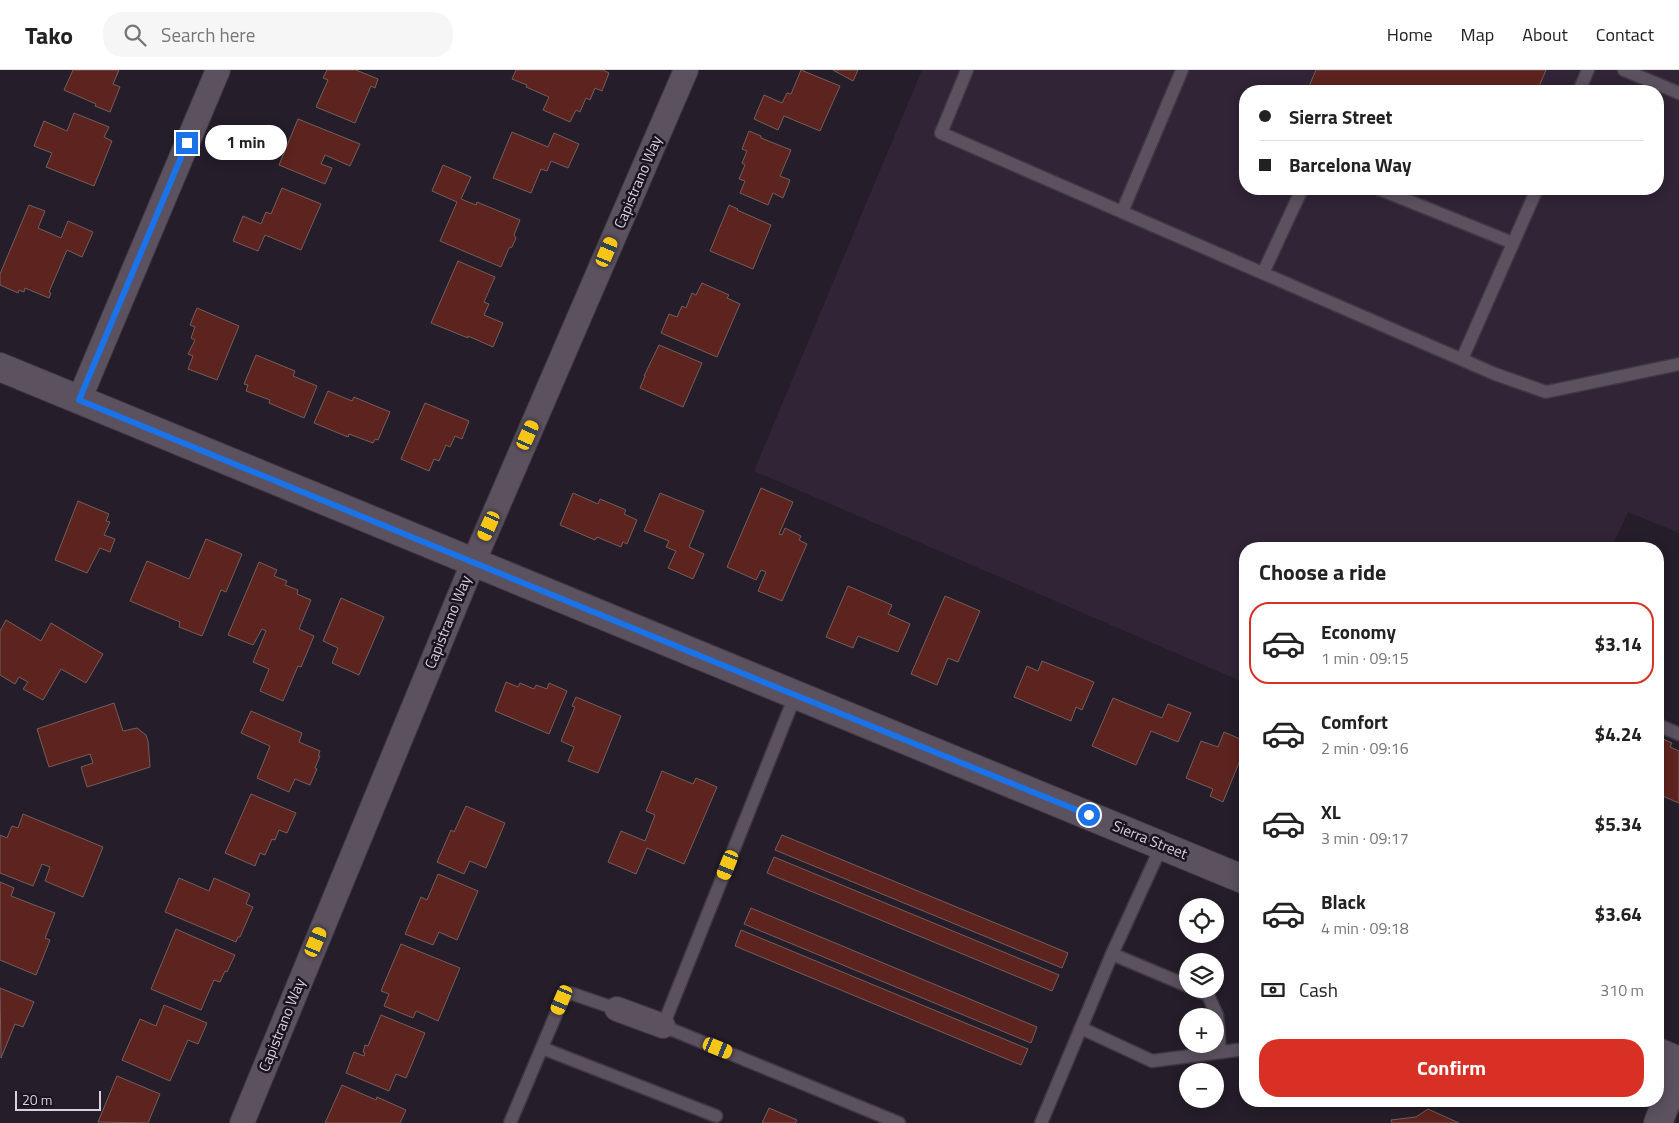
<!DOCTYPE html>
<html lang="en">
<head>
<meta charset="utf-8">
<style>
  body { margin:0; font-family:"Titillium Web",sans-serif; background:#f6f6f6; color:#222; height:100vh; display:flex; flex-direction:column; font-size:19px; white-space:nowrap }
  * { box-sizing:border-box; margin:0 }
  p { font-size:16px; color:#767676 }
  .icon { flex:none; width:28px; height:28px; fill:none; stroke:currentColor; stroke-width:2; stroke-linecap:round; stroke-linejoin:round }
  .map { position:relative; flex:1; overflow:hidden }
  .panel { position:absolute; left:1239px; top:472px; width:425px; height:565px; display:flex; flex-direction:column; background:#fff; border-radius:20px; box-shadow:0 2px 12px #0003 }
  .panel>* { flex:none }
  .banner { position:absolute; left:1239px; top:15px; width:425px; height:110px; border-radius:20px; box-shadow:0 2px 12px #0003; display:grid; align-content:center; height:110px; padding:0 20px; background:#fff }
  .tools { position:absolute; left:1179px; top:828px; display:grid; gap:10px }
  .tools a { display:grid; place-items:center; width:45px; height:45px; border-radius:50%; background:#fff; box-shadow:0 2px 12px #0003; font-size:25px }
  .scale { position:absolute; left:15px; bottom:12px; width:86px; box-sizing:border-box; padding-left:5px; border:2px solid #d8d2db; border-top:0; font-size:14px; line-height:18px; white-space:nowrap; color:#d8d2db; -webkit-text-stroke:4px #1b131f; paint-order:stroke }
  .end { position:absolute; width:22px; height:22px; margin:-11px; border:6px solid #1a73e8; background:#fff; box-shadow:0 0 0 2px #fff }
  .from { border-radius:50% }
  .bubble { position:absolute; height:35px; border-radius:18px; background:#fff; box-shadow:0 2px 12px #0003; font-size:16px; font-weight:700; line-height:35px; text-align:center }
  .car { position:absolute; width:15px; height:30px; margin:-15px -8px; border-radius:6px; box-shadow:0 0 4px 1px #0007; background:linear-gradient(#f5c518 24%,#345 0 40%,#f5c518 0 76%,#345 0 86%,#f5c518 0) }
  .banner b { display:flex; align-items:center; gap:18px; height:48px; font-size:19px }
  .banner b+b { border-top:1px solid #e0e0e0 }
  .banner i { width:12px; height:12px; background:#222 }
  ul { padding:0; list-style:none }
  li { display:flex; align-items:center; gap:15px; height:82px; margin:0 10px 8px; padding:0 10px; border:2px solid transparent; border-radius:20px }
  li div { flex:1 }
  li b { display:block; font-size:19px }
  li em { font-style:normal; font-weight:700 }
  li.on { border-color:#d93025 }
  li>.icon { width:45px; height:45px; stroke-width:1.5 }
  h2 { padding:0 20px; font-size:22px; line-height:60px }
  .pay { display:flex; align-items:center; gap:12px; height:55px; padding:0 20px; font-size:19px }
  .pay p { margin-inline-start:auto }
  .button { display:flex; gap:10px; margin-top:auto; padding:10px 20px }
  .button a { flex:1; height:58px; border-radius:20px; background:#d93025; color:#fff; font-size:20px; font-weight:700; line-height:58px; text-align:center }
  header { display:flex; align-items:center; gap:30px; box-sizing:border-box; height:70px; padding:0 25px; background:#fff; border-bottom:1px solid #e0e0e0 }
  header strong { font-size:24px }
  nav { display:flex; gap:28px; margin-inline-start:auto; font-size:18px }
  .search { width:350px; height:45px; background:#f6f6f6; display:flex; align-items:center; gap:12px; box-sizing:border-box; padding:0 18px; border-radius:20px; color:#767676; font-size:19px }
  .map>svg:first-child { display:block }
  .built { fill:#302436; fill-rule:evenodd }
  .building { fill:#5d231e; stroke:#735f5d }
  .lines { fill:none; stroke-linecap:round; stroke-linejoin:round }
  .service-casing { stroke:#3e3842; stroke-width:15 }
  .minor-casing { stroke:#3e3842; stroke-width:26 }
  .tertiary-casing { stroke:#3e3842; stroke-width:30 }
  .secondary-casing { stroke:#3e3842; stroke-width:30 }
  .service { stroke:#5b515f; stroke-width:12 }
  .minor { stroke:#5b515f; stroke-width:24 }
  .tertiary { stroke:#5b515f; stroke-width:28 }
  .secondary { stroke:#5b515f; stroke-width:28 }
  .route { stroke:#1a73e8; stroke-width:6 }
  .labels { text-anchor:middle; stroke-width:5; stroke-linejoin:round; paint-order:stroke }
  .street-label { font-size:15px; fill:#d8d2db; stroke:#1b131f }
</style>
</head>
<body>
<header>
<strong>Tako</strong>
<div class="search"><svg class="icon" aria-label="search" viewBox="0 0 24 24"><circle cx="10" cy="10" r="6"/><path d="M15 15l6 6"/></svg>Search here</div>
<nav><a>Home</a><a>Map</a><a>About</a><a>Contact</a></nav>
</header>
<div class="map">
<svg width="1679" height="1053" viewBox="0 0 1679 1053">
  <rect width="100%" height="100%" fill="#251d29"/>
  <path class="built" d="M922,0H1679V463L1628,442L1611,479H1245V613L754,401ZM1245,21H1658V119H1245Z"/>
  <g class="building">
    <polygon points="73,0 119,0 113,14 120,17 110,42 95,36 96,34 64,20"/>
    <polygon points="327,0 356,0 378,9 375,18 371,16 355,53 316,37 328,10 323,8"/>
    <polygon points="516,0 603,0 609,3 602,21 595,18 590,30 586,28 580,42 576,40 570,52 543,40 549,27 526,17 527,15 512,9"/>
    <polygon points="801,0 840,16 820,61 784,46 778,60 754,49 764,25 782,33 787,23 791,24"/>
    <polygon points="833,0 858,0 853,11"/>
    <polygon points="1316,0 1546,0 1537,21 1307,21"/>
    <polygon points="74,43 109,57 104,67 112,71 94,116 46,97 52,83 34,76 44,51 67,61"/>
    <polygon points="298,49 360,74 350,96 325,85 321,94 332,98 325,114 279,95"/>
    <polygon points="749,61 761,66 761,68 791,80 780,106 790,110 783,128 773,123 768,135 740,123 745,111 739,109 745,95 742,93 747,81 742,79"/>
    <polygon points="512,62 548,77 554,63 579,74 568,98 551,91 547,101 541,99 531,123 493,108"/>
    <polygon points="443,95 471,107 461,129 476,135 477,132 520,150 514,165 516,168 512,177 509,178 501,197 440,171 457,132 432,121"/>
    <polygon points="282,118 321,134 301,180 265,165 258,181 233,171 243,146 261,154 266,142 271,144"/>
    <polygon points="29,135 45,141 38,158 61,168 68,151 93,162 82,187 67,180 49,222 51,223 49,228 25,218 24,222 19,220 18,223 0,215 0,204"/>
    <polygon points="729,135 738,139 737,140 771,155 753,199 710,181"/>
    <polygon points="458,191 495,207 484,232 489,234 484,245 503,253 493,277 468,266 468,268 431,253"/>
    <polygon points="702,213 729,225 727,228 740,234 717,287 661,263 669,244 677,247 682,236 686,238 692,223 696,225"/>
    <polygon points="197,238 239,256 217,310 188,299 193,286 188,284 195,270 191,268 195,257 190,255"/>
    <polygon points="659,275 702,293 683,337 640,318 645,306 644,306"/>
    <polygon points="256,285 295,301 293,306 317,316 304,348 269,333 270,330 246,321 248,315 244,314"/>
    <polygon points="328,321 352,331 354,327 390,342 378,370 375,369 373,373 349,364 348,367 314,353"/>
    <polygon points="425,333 469,351 462,369 455,366 450,377 446,375 439,391 434,389 429,401 401,389"/>
    <polygon points="761,418 793,432 779,464 782,465 785,458 801,466 799,470 807,474 782,531 758,521 766,502 761,500 756,510 727,497"/>
    <polygon points="573,423 598,434 600,429 626,440 624,444 637,450 627,474 623,472 621,477 597,467 595,470 560,455"/>
    <polygon points="660,423 704,441 689,477 704,484 693,509 668,498 676,481 666,477 669,471 644,461"/>
    <polygon points="78,431 109,444 106,451 110,452 104,465 115,469 110,482 100,478 87,503 55,490"/>
    <polygon points="206,469 242,484 226,522 221,520 202,566 179,557 180,552 130,531 147,491 189,509"/>
    <polygon points="259,492 277,500 274,506 287,511 285,515 298,520 297,524 311,530 299,559 314,566 301,597 298,596 283,631 260,621 269,599 253,592 266,561 262,559 253,575 228,565"/>
    <polygon points="848,516 892,535 888,544 910,554 898,582 858,566 853,578 826,567"/>
    <polygon points="945,526 980,541 958,592 948,588 937,615 911,604"/>
    <polygon points="341,528 384,547 359,605 332,593 338,578 323,571"/>
    <polygon points="6,550 41,571 51,553 103,584 86,613 61,599 43,630 23,619 28,612 19,607 15,614 0,605 0,561"/>
    <polygon points="1042,591 1094,612 1082,640 1076,637 1071,651 1014,627 1027,596 1038,601"/>
    <polygon points="506,612 518,617 520,613 534,619 536,615 547,619 549,613 567,621 549,664 495,641"/>
    <polygon points="576,627 621,646 598,703 568,691 574,677 561,671 575,637 572,636"/>
    <polygon points="1113,628 1162,648 1168,634 1191,643 1178,672 1151,661 1136,695 1092,676"/>
    <polygon points="114,633 123,661 137,658 146,665 148,671 150,697 87,717 81,697 93,693 90,684 49,697 37,659"/>
    <polygon points="251,641 302,663 299,672 320,681 318,686 320,686 315,698 317,699 310,715 295,709 289,722 257,708 270,676 241,663"/>
    <polygon points="1224,662 1245,671 1245,678 1223,732 1210,726 1213,719 1186,708 1201,671 1218,677"/>
    <polygon points="1658,667 1672,673 1670,677 1679,681 1679,733 1658,724"/>
    <polygon points="662,701 693,714 696,708 717,717 684,794 647,778 636,804 608,792 621,761 645,771 655,745 646,741"/>
    <polygon points="251,724 296,743 287,763 279,760 275,770 272,769 265,785 260,783 255,796 225,783"/>
    <polygon points="466,736 505,753 486,798 470,791 464,804 437,792 451,760 454,762"/>
    <polygon points="23,744 103,777 83,827 45,811 50,797 42,794 33,816 0,803 0,765 7,768 12,756 18,758"/>
    <polygon points="782,765 1068,883 1062,898 775,780"/>
    <polygon points="774,787 1059,905 1052,921 767,803"/>
    <polygon points="438,804 478,821 457,870 439,862 433,875 405,864 421,827 427,830"/>
    <polygon points="179,808 209,821 214,808 250,824 246,834 253,837 240,867 238,867 236,872 165,842"/>
    <polygon points="0,812 14,818 11,826 55,843 45,868 50,870 36,905 0,890"/>
    <polygon points="751,838 1037,957 1031,973 744,854"/>
    <polygon points="176,859 235,885 227,902 225,901 220,912 214,910 201,940 151,919"/>
    <polygon points="741,860 1028,979 1021,995 735,876"/>
    <polygon points="401,874 460,898 438,951 416,941 413,948 384,936 389,924 381,921"/>
    <polygon points="0,918 34,932 23,957 15,954 1,988"/>
    <polygon points="164,935 207,953 198,974 188,970 170,1011 122,990 140,949 156,956"/>
    <polygon points="381,945 425,963 406,1008 396,1004 389,1021 346,1003 354,982 364,986 365,983 363,982 365,975 368,976"/>
    <polygon points="117,1006 160,1024 148,1053 98,1052"/>
    <polygon points="342,1015 376,1030 377,1027 406,1040 400,1053 325,1053"/>
    <polygon points="769,1038 797,1050 795,1053 762,1053"/>
    <polygon points="1428,1039 1459,1053 1392,1053 1391,1050 1416,1047"/>
  </g>
  <g class="lines">
    <defs>
      <g id="service">
        <polyline points="967,0 941,63 1122,142"/>
        <polyline points="1182,0 1122,142 1495,304 1546,322 1679,294"/>
        <polyline points="1624,0 1679,23"/>
        <polyline points="1579,21 1588,0"/>
        <polyline points="1379,119 1513,173"/>
        <polyline points="1263,203 1302,119"/>
        <polyline points="1462,289 1537,119"/>
        <polyline points="795,626 663,956 899,1053"/>
        <polyline points="1658,655 1679,664"/>
        <polyline points="1112,884 1188,916"/>
        <polyline points="1194,919 1208,925 1217,945 1220,982"/>
        <polyline points="1081,958 1152,991 1245,979"/>
        <polyline points="542,978 716,1046"/>
        <polyline points="510,1053 562,930 570,923 617,939"/>
        <polyline points="1041,1053 1112,884 1162,775"/>
      </g>
      <g id="minor">
        <polyline points="79,330 218,0"/>
        <polyline points="617,939 663,956"/>
        <polyline points="242,1053 473,493 686,0"/>
      </g>
      <g id="tertiary">
        <polyline points="0,297 1245,810"/>
        <polyline points="1658,982 1679,991"/>
      </g>
      <polyline id="secondary" points="1658,1053 1679,1000"/>
    </defs>
    <use href="#service" class="service-casing"/>
    <use href="#minor" class="minor-casing"/>
    <use href="#tertiary" class="tertiary-casing"/>
    <use href="#secondary" class="secondary-casing"/>
    <use href="#service" class="service"/>
    <use href="#minor" class="minor"/>
    <use href="#tertiary" class="tertiary"/>
    <use href="#secondary" class="secondary"/>
  </g>
  <g class="lines">
    <polyline class="route" points="187,73 79,330 778,618 1089,745"/>
  </g>
  <g class="labels">
    <g class="street-label">
      <text transform="translate(638 112) rotate(-67)" y="5">Capistrano Way</text>
      <text transform="translate(448 552) rotate(-68)" y="5">Capistrano Way</text>
      <text transform="translate(1150 770) rotate(22)" y="5">Sierra Street</text>
      <text transform="translate(282 955) rotate(-68)" y="5">Capistrano Way</text>
    </g>
  </g>
</svg>
<div class="tools">
<a><svg class="icon" aria-label="locate" viewBox="0 0 24 24"><circle cx="12" cy="12" r="6"/><path d="M12 2v4M12 18v4M2 12h4M18 12h4"/></svg></a>
<a><svg class="icon" aria-label="layers" viewBox="0 0 24 24"><path d="M12 4l9 5-9 5-9-5zM3 14l9 5 9-5"/></svg></a>
<a>+</a>
<a>−</a>
</div>
<div class="scale">20 m</div>
<i class="end from" style="left:1089px;top:745px"></i>
<i class="end" style="left:187px;top:73px"></i>
<div class="bubble" style="left:205px;top:55px;width:82px">1 min</div>
<i class="car" style="left:607px;top:182px;rotate:23deg"></i>
<i class="car" style="left:528px;top:365px;rotate:24deg"></i>
<i class="car" style="left:489px;top:456px;rotate:204deg"></i>
<i class="car" style="left:728px;top:795px;rotate:202deg"></i>
<i class="car" style="left:316px;top:872px;rotate:23deg"></i>
<i class="car" style="left:562px;top:930px;rotate:203deg"></i>
<i class="car" style="left:718px;top:978px;rotate:112deg"></i>
<div class="banner">
<b><i class="from"></i>Sierra Street</b>
<b><i></i>Barcelona Way</b>
</div>
<section class="panel">
<h2>Choose a ride</h2>
<ul>
<li class="on"><svg class="icon" aria-label="car" viewBox="0 0 24 24"><path d="M5 17H2v-5l4-1 3-4h7l3 4 3 1v5h-3M9 17h6M6 11h13"/><circle cx="7" cy="17" r="2"/><circle cx="17" cy="17" r="2"/></svg><div><b>Economy</b><p>1 min · 09:15</p></div><em>$3.14</em></li>
<li><svg class="icon" aria-label="car" viewBox="0 0 24 24"><path d="M5 17H2v-5l4-1 3-4h7l3 4 3 1v5h-3M9 17h6M6 11h13"/><circle cx="7" cy="17" r="2"/><circle cx="17" cy="17" r="2"/></svg><div><b>Comfort</b><p>2 min · 09:16</p></div><em>$4.24</em></li>
<li><svg class="icon" aria-label="car" viewBox="0 0 24 24"><path d="M5 17H2v-5l4-1 3-4h7l3 4 3 1v5h-3M9 17h6M6 11h13"/><circle cx="7" cy="17" r="2"/><circle cx="17" cy="17" r="2"/></svg><div><b>XL</b><p>3 min · 09:17</p></div><em>$5.34</em></li>
<li><svg class="icon" aria-label="car" viewBox="0 0 24 24"><path d="M5 17H2v-5l4-1 3-4h7l3 4 3 1v5h-3M9 17h6M6 11h13"/><circle cx="7" cy="17" r="2"/><circle cx="17" cy="17" r="2"/></svg><div><b>Black</b><p>4 min · 09:18</p></div><em>$3.64</em></li>
</ul>
<div class="pay"><svg class="icon" aria-label="cash" viewBox="0 0 24 24"><path d="M3 7h18v10H3z"/><circle cx="12" cy="12" r="2"/></svg>Cash<p>310 m</p></div>
<div class="button"><a>Confirm</a></div>
</section>
</div>
</body>
</html>
